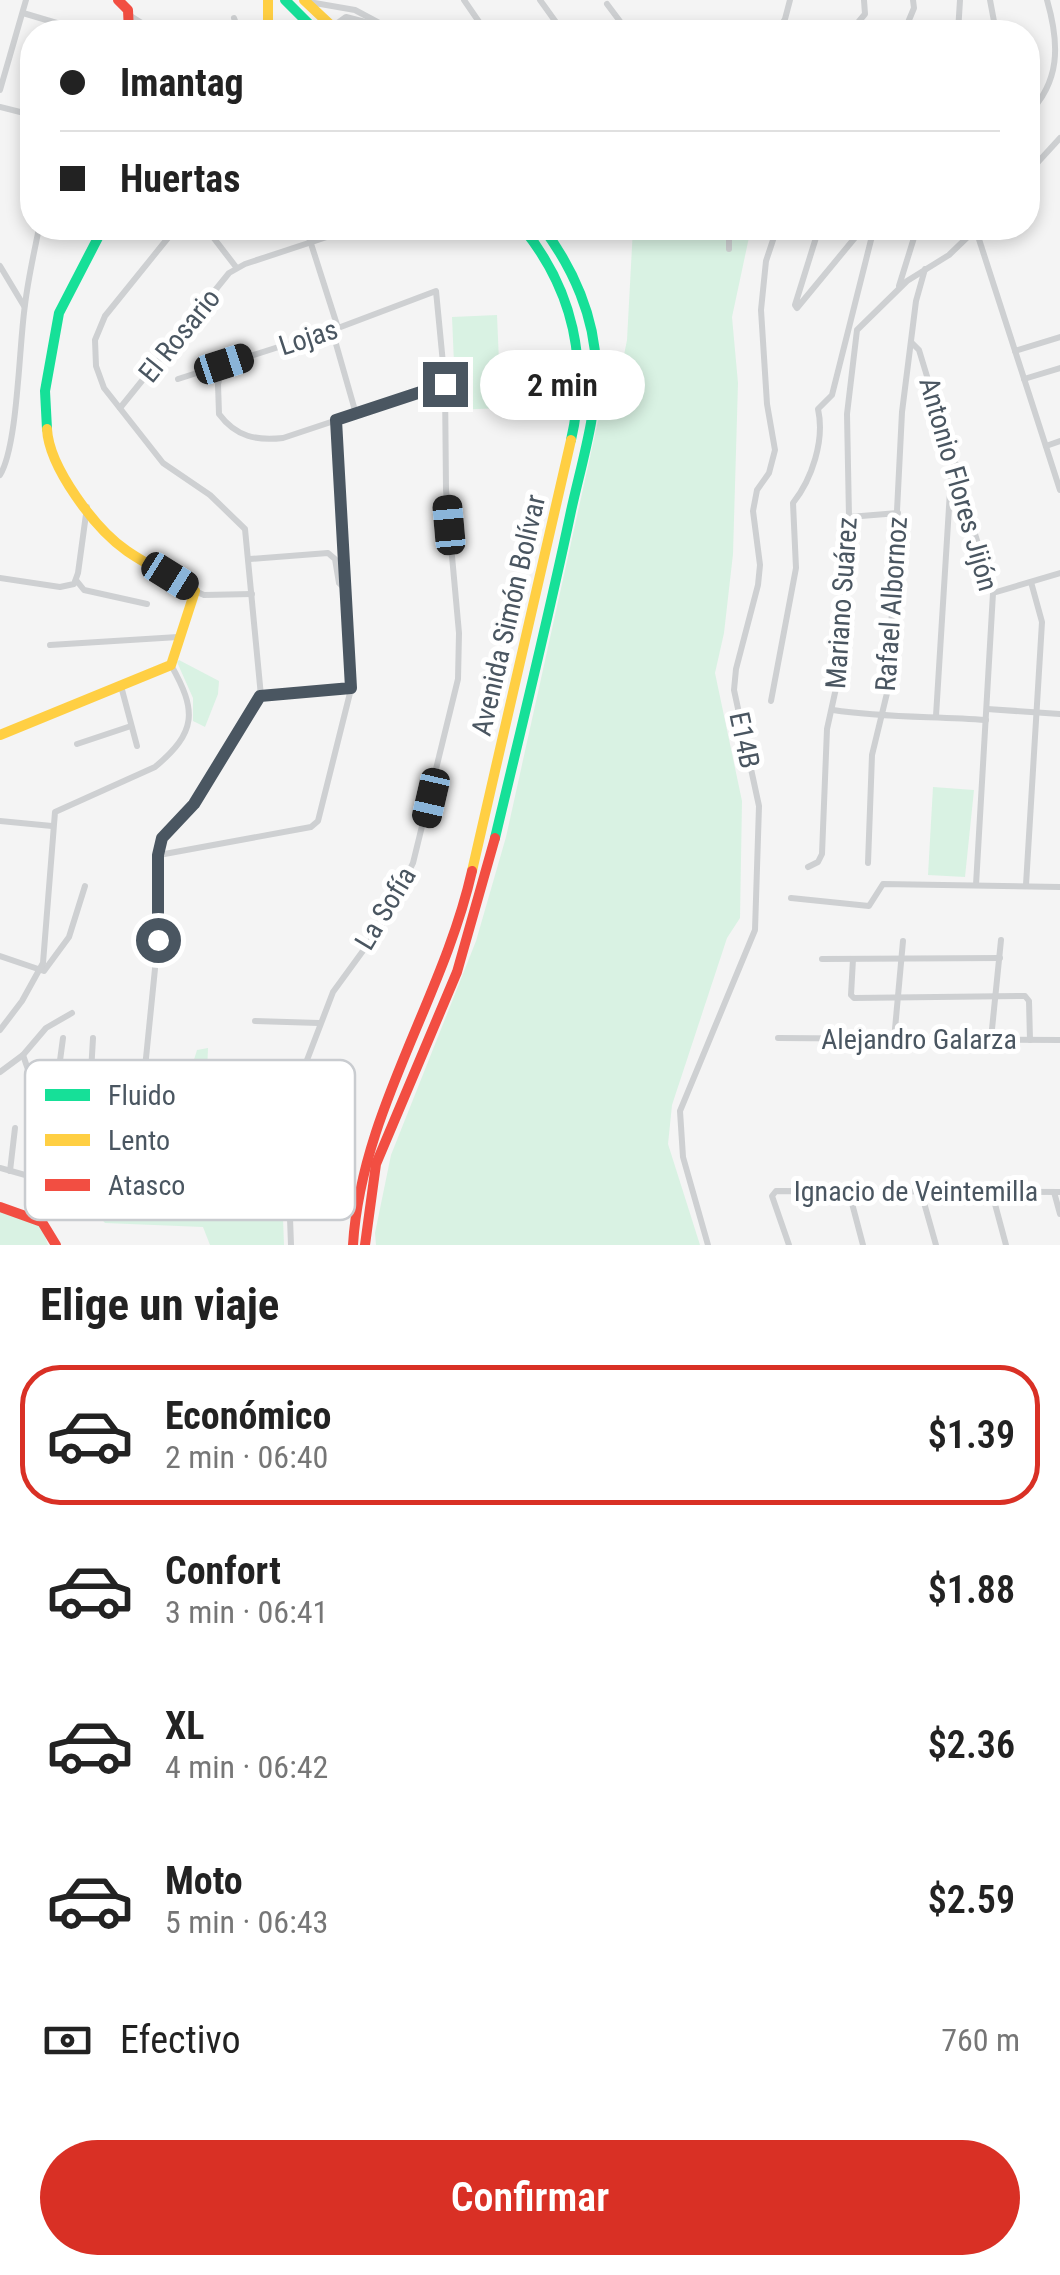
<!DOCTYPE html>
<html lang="es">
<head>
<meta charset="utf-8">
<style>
  body { margin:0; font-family:"Roboto Condensed",sans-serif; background:#f2f2f2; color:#222; height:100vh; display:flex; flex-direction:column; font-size:38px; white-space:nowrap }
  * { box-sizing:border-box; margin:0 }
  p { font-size:32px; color:#767676 }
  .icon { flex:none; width:55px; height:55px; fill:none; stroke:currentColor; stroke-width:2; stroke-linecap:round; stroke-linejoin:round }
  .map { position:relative; height:1245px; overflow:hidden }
  .details { display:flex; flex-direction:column; background:#fff; flex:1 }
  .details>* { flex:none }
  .guide { position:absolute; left:20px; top:20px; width:1020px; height:220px; border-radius:40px; box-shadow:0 5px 15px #0003; display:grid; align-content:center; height:220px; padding:0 40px; background:#fff }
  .end { position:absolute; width:45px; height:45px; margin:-22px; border:12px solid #4a5661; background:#fff; box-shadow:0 0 0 5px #fff }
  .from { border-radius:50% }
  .bubble { position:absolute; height:70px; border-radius:35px; background:#fff; box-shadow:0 5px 15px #0003; font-size:32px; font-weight:600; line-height:70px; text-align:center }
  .car { position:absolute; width:30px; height:60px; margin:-30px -15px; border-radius:12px; box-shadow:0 0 8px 2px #0007; background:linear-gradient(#222 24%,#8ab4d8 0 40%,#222 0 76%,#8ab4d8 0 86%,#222 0) }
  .guide b { display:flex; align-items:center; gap:35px; height:95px; font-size:38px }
  .guide b+b { border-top:2px solid #e0e0e0 }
  .guide i { width:25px; height:25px; background:#222 }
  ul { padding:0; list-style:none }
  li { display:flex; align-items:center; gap:30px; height:140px; margin:0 20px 15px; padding:0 20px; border:5px solid transparent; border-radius:40px }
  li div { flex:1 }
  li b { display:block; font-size:38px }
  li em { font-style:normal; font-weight:600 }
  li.selected { border-color:#d93025 }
  li>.icon { width:90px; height:90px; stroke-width:1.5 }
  h2 { padding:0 40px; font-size:45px; line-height:120px }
  .pay { display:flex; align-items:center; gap:25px; height:110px; padding:0 40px; font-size:38px }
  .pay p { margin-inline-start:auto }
  .cta { display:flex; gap:20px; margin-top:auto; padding:20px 40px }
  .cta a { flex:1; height:115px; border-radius:60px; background:#d93025; color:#fff; font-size:40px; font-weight:600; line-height:115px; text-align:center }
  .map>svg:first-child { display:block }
  .green { fill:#d9f2e3 }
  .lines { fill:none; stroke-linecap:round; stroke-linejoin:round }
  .street { stroke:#ced0d2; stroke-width:6 }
  .fast { stroke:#16e098; stroke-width:10 }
  .slow { stroke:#ffcf43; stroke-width:10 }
  .jam { stroke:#f24e42; stroke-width:10 }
  .route { stroke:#4a5661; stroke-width:12 }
  .labels { text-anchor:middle; stroke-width:10; stroke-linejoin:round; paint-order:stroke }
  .street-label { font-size:28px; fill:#4a5661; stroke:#fff }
  .key { fill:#fff; stroke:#c9ccd0; stroke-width:2.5 }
  .key-label { font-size:28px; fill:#4a5661 }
</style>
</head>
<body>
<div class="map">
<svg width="1060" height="1245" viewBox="0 0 1060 1245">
  <rect width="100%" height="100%" fill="#f4f4f4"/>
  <g class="green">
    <polygon points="633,228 751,228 732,317 738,383 733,554 724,633 715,673 742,801 740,918 727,938 672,1105 668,1144 700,1245 376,1245 375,1233 391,1155 476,941 506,837 598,421 618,385 627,340"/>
    <polygon points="497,315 501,408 456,410 452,317"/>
    <polygon points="179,660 219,681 218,694 205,727 193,721 193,698 177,662"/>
    <polygon points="933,787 974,790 965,877 928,875"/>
    <polygon points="208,1048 207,1074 213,1078 278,1084 284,1245 210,1245 203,1227 105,1223 90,1206 88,1167 101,1096 142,1095 164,1115 178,1110 177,1079 181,1070 192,1066 197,1050"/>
    <path d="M0,1210C26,1218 40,1217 48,1245H0Z"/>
  </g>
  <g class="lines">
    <g class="street">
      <polyline points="464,0 486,32"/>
      <polyline points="540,0 563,32"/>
      <polyline points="990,0 996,32"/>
      <polyline points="309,2 355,10 396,32"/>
      <polyline points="607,4 628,32"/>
      <polyline points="23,13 87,32"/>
      <polyline points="129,15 156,32"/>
      <polyline points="234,18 239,32"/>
      <polyline points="332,27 346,17 373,24"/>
      <polyline points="844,30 855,26 865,14 864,0"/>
      <polyline points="777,32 785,19 790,0"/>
      <polyline points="904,32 914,8 913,0"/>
      <polyline points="958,32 960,0"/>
      <polyline points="0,90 26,0"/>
      <polyline points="0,107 32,115"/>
      <path d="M1028,114C1060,82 1060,45 1047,0"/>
      <polyline points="1028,173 1060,138"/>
      <polyline points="206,228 236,267"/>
      <polyline points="306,228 338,328"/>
      <polyline points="729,228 729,249"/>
      <polyline points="819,228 795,305 797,308 863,228"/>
      <polyline points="976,230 1060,490"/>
      <polyline points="0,266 24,306"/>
      <polyline points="899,286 917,228"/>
      <polyline points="332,330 356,414"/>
      <polyline points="912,343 919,350 993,593 976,885"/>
      <polyline points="1015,351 1060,337"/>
      <path d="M223,365L218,384L219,414C236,437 257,441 283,438L445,384"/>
      <polyline points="178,379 338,328 436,291 445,384 446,490 459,633 458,679 413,863 384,922 333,992 299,1081 287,1135 291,1245"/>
      <polyline points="1024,379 1060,368"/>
      <polyline points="120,408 229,273 245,264 354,228"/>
      <polyline points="1046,446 1060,441"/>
      <path d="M0,475C18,446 19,344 25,305C28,279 34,253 39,228"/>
      <polyline points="849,517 898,513"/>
      <polyline points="250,559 328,553 335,559 339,583 344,588"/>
      <polyline points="0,578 60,587 74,584 78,573 87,507"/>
      <polyline points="76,580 84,590 147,604"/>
      <polyline points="195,591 204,595 252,594"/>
      <polyline points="993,593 1060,573"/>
      <polyline points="50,645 178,637"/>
      <polyline points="121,686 137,746"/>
      <polyline points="261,696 351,689"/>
      <path d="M771,701L796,568L793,503C812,479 825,440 818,409L832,395L874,228"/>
      <polyline points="987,709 1060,714"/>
      <path d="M833,710C883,718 935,716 986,720"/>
      <polyline points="936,716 951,475 956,464"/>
      <polyline points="77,744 131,726"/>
      <polyline points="0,821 52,826"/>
      <polyline points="159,855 311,827 318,821 351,689 336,421"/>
      <polyline points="868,863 872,755 888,689 902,412 916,301 925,269"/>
      <polyline points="808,867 818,862 822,854 827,729 840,670 845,599 849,517 847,414 857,330 907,281 949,255 977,228"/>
      <polyline points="1026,885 1042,622 1031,582"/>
      <polyline points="791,898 869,906 883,884 1060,887"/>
      <polyline points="0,956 44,971 69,937 85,886"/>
      <polyline points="822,959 1000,958"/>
      <polyline points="853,959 851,995 854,998 1025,996 1029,1001 1030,1040"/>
      <polyline points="255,1021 319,1023"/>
      <path d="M0,1030L22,1001L43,963L55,812L155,767C197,732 197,711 171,665"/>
      <path d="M93,1038L87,1142C94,1147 108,1149 115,1143V1135"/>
      <polyline points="778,1038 1060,1040"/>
      <polyline points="991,1039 1001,940"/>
      <polyline points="894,1040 903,941"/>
      <polyline points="23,1055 41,1107 53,1113 63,1038"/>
      <polyline points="0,1072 23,1055 46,1028 72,1013"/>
      <polyline points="214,1073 299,1081"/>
      <polyline points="57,1094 89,1096"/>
      <polyline points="159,1118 147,1086 145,1068 158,939 160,845 162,837 194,804 261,696 245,529 210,495 163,463 104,388 96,366 95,340 105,316 176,228"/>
      <polyline points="225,1131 287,1135"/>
      <polyline points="0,1168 64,1186"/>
      <polyline points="10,1171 15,1128"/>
      <polyline points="51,1183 59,1133"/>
      <polyline points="245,1188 289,1190"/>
      <polyline points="849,1192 863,1245"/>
      <polyline points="921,1192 936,1245"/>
      <polyline points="1054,1192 1060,1214"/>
      <polyline points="992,1193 1006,1245"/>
      <polyline points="708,1245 683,1157 680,1111 755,930 759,806 734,690 736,669 758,585 760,565 753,511 757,490 769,473 775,450 767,404 761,310 766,261 777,228"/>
      <polyline points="789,1245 772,1196 776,1191 1060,1192"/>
    </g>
    <g class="fast">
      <polyline points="285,0 317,32"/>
      <path d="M523,228C573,290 589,362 571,440"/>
      <polyline points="47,429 45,391 59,313 103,228"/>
      <path d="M495,838C521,729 548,620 571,511C581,465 597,415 596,368C595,317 573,268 543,228"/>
    </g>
    <g class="slow">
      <polyline points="268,0 268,32"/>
      <polyline points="304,0 338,32"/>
      <polyline points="280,32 311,28"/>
      <path d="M0,735L171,665L195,591C173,578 149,566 127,551C95,529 49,467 47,429"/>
      <polyline points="472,871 571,440"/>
    </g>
    <g class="jam">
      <polyline points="118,0 128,10 129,32"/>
      <polyline points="0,1207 42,1222 56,1245"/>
      <path d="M353,1245C361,1112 443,999 472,871"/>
      <polyline points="365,1245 376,1164 457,972 495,838"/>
    </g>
  </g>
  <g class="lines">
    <polyline class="route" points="158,940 158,855 162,838 194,804 260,696 351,688 336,420 445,384"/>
  </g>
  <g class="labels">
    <g class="street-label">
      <text transform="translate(179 335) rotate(-51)" y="10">El Rosario</text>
      <text transform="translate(308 337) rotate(-18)" y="10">Lojas</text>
      <text transform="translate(959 484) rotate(74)" y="10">Antonio Flores Jijón</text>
      <text transform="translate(841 603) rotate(-86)" y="10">Mariano Suárez</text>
      <text transform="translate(891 604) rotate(-86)" y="10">Rafael Albornoz</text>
      <text transform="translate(508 615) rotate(-77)" y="10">Avenida Simón Bolívar</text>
      <text transform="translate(745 740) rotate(78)" y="10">E14B</text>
      <text transform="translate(385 908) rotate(-59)" y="10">La Sofía</text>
      <text x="919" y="1049">Alejandro Galarza</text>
      <text x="916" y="1201">Ignacio de Veintemilla</text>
    </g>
  </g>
  <rect x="25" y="1060" width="330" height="160" rx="15" class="key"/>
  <rect x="45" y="1089" width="45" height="12" fill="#16e098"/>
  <rect x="45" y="1134" width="45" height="12" fill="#ffcf43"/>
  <rect x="45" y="1179" width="45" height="12" fill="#f24e42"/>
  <g class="key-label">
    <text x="108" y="1105">Fluido</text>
    <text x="108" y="1150">Lento</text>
    <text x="108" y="1195">Atasco</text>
  </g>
</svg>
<i class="end from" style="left:158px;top:940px"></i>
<i class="end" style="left:445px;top:384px"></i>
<div class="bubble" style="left:480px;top:350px;width:165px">2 min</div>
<i class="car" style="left:224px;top:364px;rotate:72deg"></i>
<i class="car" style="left:449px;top:525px;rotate:355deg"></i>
<i class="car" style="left:170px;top:576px;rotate:122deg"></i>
<i class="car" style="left:431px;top:798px;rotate:193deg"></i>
<div class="guide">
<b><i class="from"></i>Imantag</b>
<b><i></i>Huertas</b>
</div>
</div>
<section class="details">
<h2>Elige un viaje</h2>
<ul>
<li class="selected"><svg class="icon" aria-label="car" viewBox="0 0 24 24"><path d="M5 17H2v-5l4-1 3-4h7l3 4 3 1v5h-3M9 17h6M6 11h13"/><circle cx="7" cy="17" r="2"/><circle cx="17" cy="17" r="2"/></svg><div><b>Económico</b><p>2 min · 06:40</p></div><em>$1.39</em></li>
<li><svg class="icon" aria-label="car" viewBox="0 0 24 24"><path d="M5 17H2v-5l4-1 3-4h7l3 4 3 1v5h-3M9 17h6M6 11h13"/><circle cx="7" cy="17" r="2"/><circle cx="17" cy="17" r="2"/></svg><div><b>Confort</b><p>3 min · 06:41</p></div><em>$1.88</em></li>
<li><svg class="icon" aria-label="car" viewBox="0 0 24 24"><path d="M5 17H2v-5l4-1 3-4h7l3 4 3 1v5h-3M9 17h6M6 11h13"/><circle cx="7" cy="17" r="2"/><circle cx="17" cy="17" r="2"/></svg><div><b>XL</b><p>4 min · 06:42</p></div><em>$2.36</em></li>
<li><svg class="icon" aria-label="car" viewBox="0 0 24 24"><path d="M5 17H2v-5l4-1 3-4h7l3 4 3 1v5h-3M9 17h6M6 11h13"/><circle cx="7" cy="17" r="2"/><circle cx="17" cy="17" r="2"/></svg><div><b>Moto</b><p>5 min · 06:43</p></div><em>$2.59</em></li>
</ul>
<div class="pay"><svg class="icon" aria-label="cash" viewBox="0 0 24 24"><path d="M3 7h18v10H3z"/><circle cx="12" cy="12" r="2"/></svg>Efectivo<p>760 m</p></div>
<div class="cta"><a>Confirmar</a></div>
</section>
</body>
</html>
